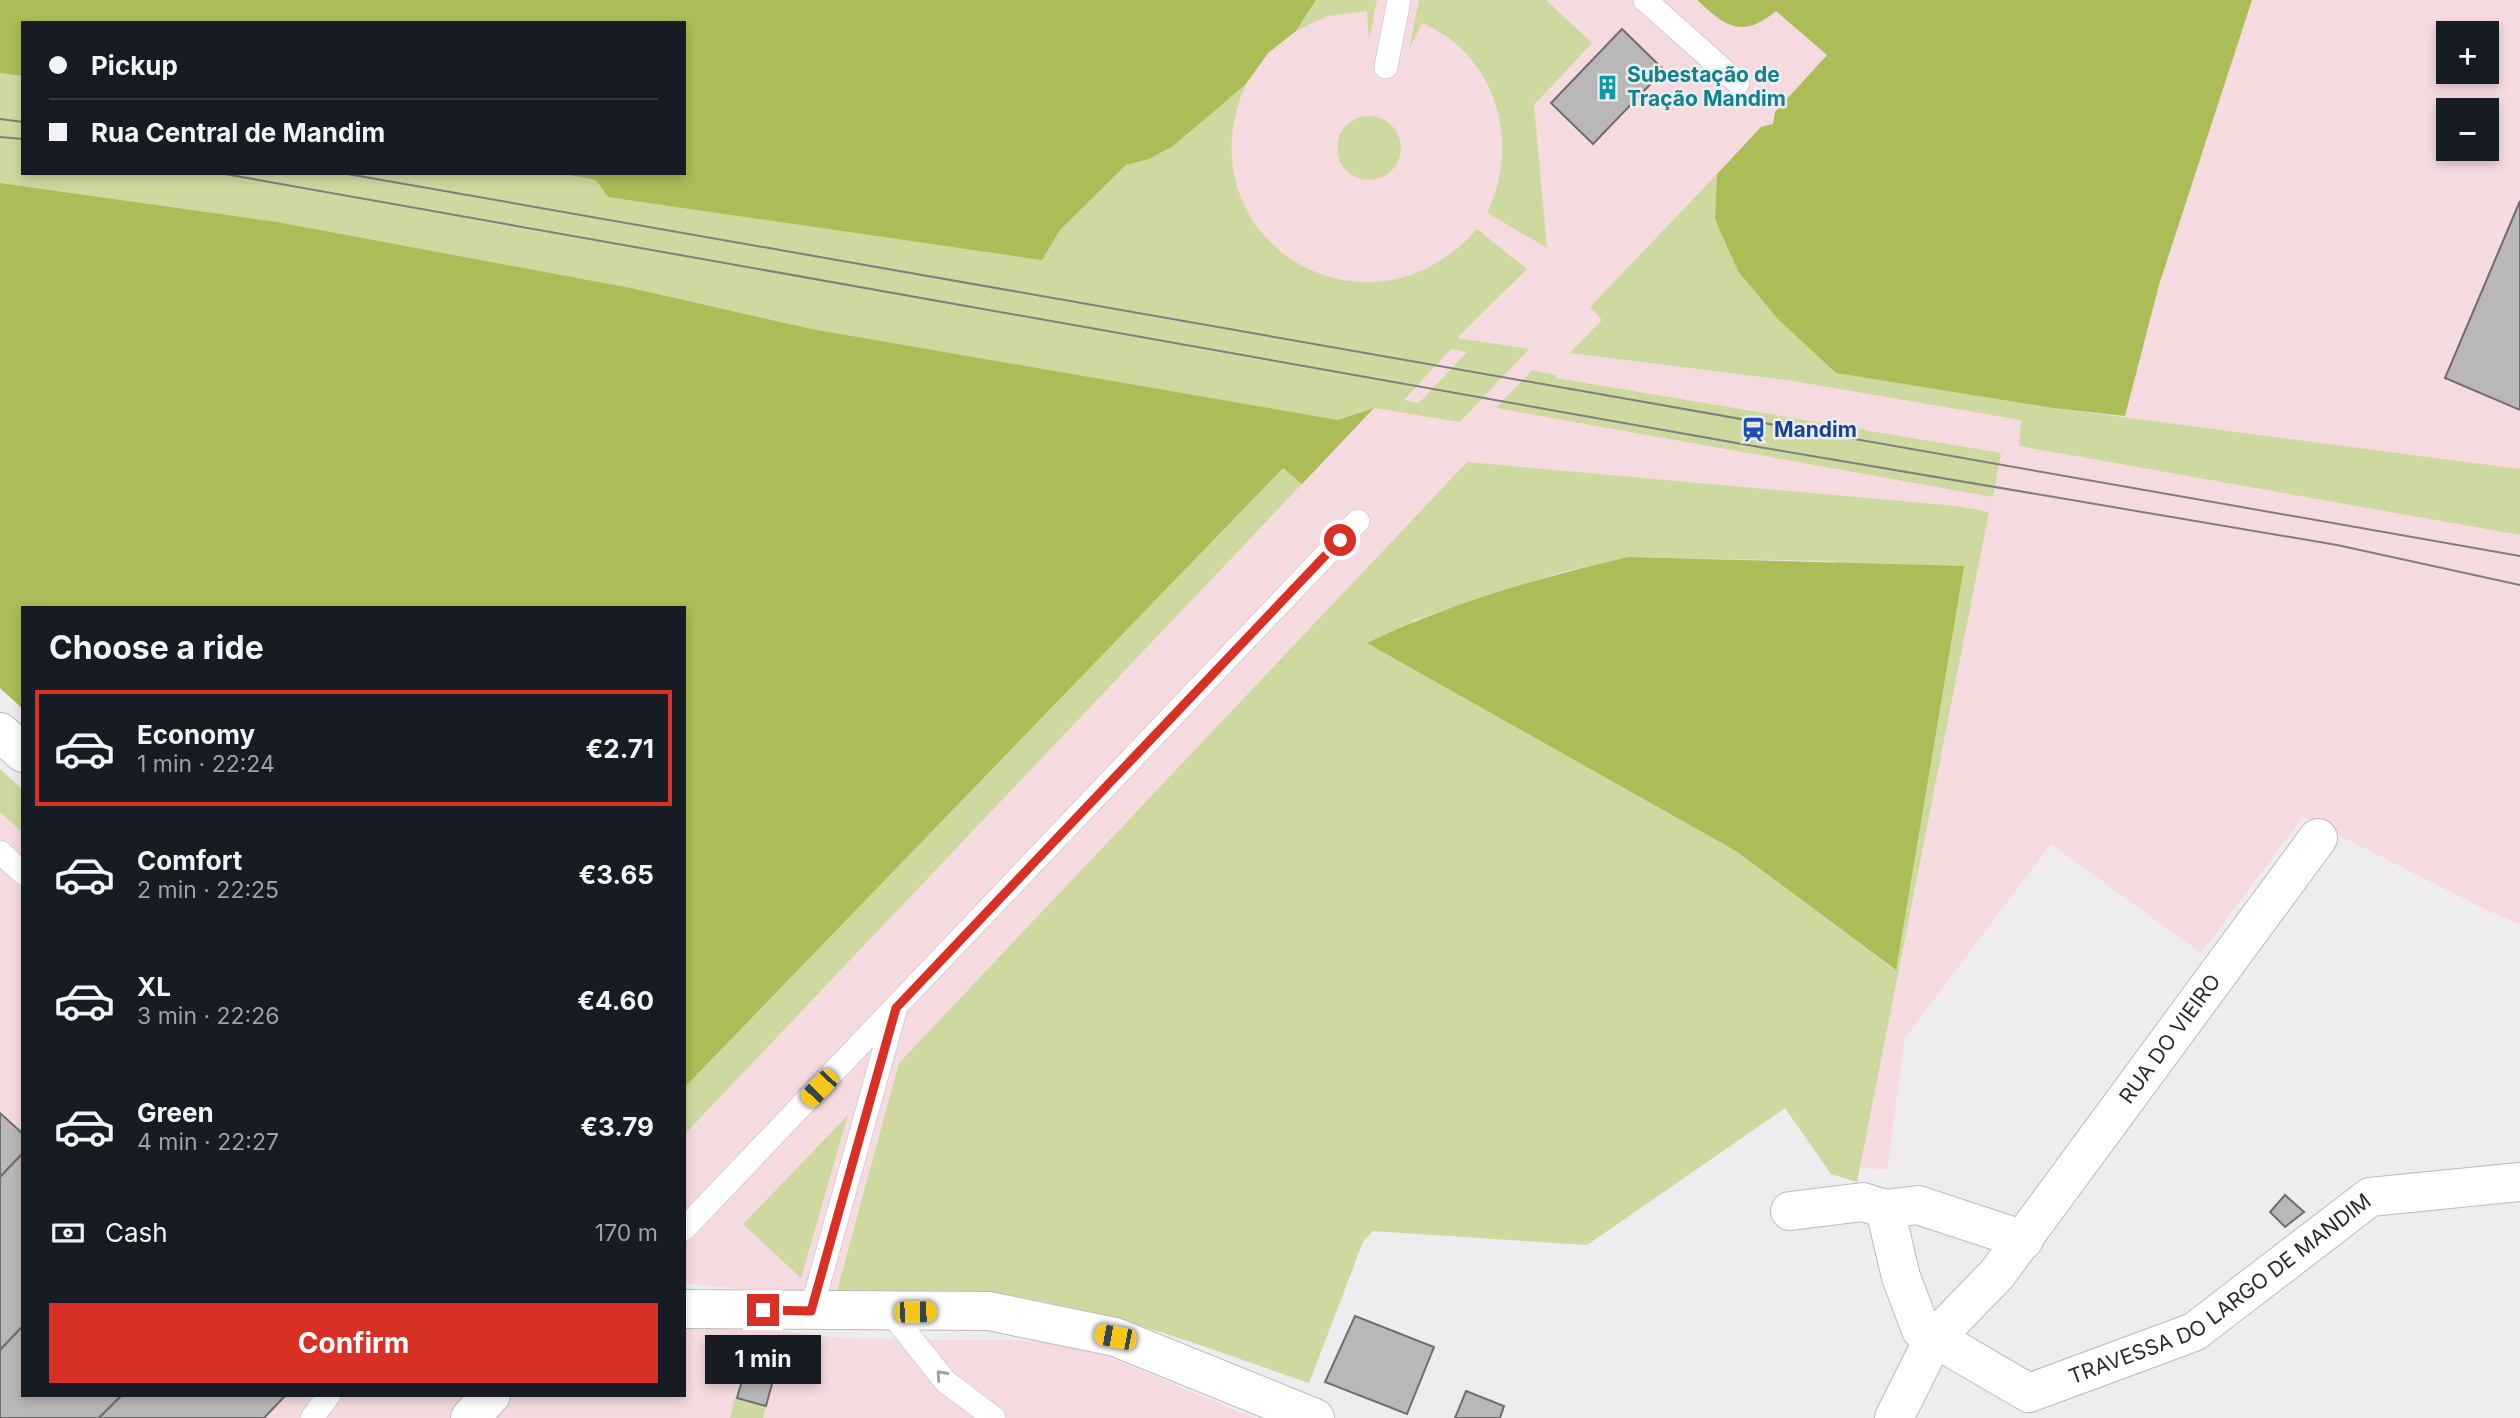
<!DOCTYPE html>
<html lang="en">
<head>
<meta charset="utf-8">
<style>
  body { margin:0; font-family:Inter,sans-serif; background:#242831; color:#f1f3f6; height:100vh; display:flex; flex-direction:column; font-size:26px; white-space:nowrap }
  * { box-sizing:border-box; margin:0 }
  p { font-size:23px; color:#9ea1a6 }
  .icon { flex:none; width:38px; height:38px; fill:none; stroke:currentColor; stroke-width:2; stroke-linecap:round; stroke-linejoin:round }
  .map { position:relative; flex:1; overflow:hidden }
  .details { position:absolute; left:21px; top:606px; width:665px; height:791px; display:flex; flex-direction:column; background:#171b24; border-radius:0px; box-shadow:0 4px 10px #0003 }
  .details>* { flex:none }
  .hud { position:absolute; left:21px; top:21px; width:665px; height:154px; border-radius:0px; box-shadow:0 4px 10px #0003; display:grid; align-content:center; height:154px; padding:0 28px; background:#171b24 }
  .tools { position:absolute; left:2436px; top:21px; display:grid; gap:14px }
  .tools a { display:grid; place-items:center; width:63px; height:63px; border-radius:0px; background:#171b24; box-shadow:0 4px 10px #0003; font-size:35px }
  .end { position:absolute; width:32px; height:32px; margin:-16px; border:9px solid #d93025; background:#fff; box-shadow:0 0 0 4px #fff }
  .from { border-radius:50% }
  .bubble { position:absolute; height:49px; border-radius:0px; background:#171b24; box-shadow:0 4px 10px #0003; font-size:23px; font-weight:700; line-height:49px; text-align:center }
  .car { position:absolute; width:21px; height:42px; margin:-21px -10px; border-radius:9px; box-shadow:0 0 5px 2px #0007; background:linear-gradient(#f5c518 24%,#345 0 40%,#f5c518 0 76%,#345 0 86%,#f5c518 0) }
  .hud b { display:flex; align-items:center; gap:24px; height:66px; font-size:26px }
  .hud b+b { border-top:2px solid #363941 }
  .hud i { width:18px; height:18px; background:#f1f3f6 }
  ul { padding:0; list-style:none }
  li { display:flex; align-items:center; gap:21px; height:116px; margin:0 14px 10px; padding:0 14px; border:4px solid transparent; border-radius:0px }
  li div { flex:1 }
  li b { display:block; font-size:26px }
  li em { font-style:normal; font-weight:700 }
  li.on { border-color:#d93025 }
  li>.icon { width:63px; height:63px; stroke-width:1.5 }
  h2 { padding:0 28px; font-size:32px; line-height:84px }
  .pay { display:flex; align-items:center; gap:18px; height:77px; padding:0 28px; font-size:26px }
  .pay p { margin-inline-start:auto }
  .button { display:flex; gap:14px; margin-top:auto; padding:14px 28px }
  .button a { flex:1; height:80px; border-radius:0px; background:#d93025; color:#fff; font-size:28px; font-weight:700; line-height:80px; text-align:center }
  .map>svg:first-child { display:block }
  .industrial { fill:#f5dbe0; fill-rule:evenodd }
  .green { fill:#ced99f; fill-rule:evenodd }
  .forest { fill:#acbc56 }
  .building { fill:#bab7b8; stroke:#706d6f; stroke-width:2 }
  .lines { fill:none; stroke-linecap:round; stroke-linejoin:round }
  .lane-casing { stroke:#bcbbbd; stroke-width:24 }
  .street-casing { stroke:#bcbbbd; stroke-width:40 }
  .lane { stroke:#fff; stroke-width:23 }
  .street { stroke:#fff; stroke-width:38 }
  .tram { stroke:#7f7d7f; stroke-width:2 }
  .oneway { stroke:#a0a0a0 }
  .route { stroke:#d93025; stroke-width:9 }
  .labels { text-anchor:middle; stroke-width:5; stroke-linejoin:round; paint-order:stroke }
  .culture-label { font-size:21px; font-weight:bold; fill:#0d838f; stroke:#eeecee; text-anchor:start }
  .transit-label { font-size:21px; font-weight:bold; fill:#164399; stroke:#eeecee; text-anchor:start }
  .street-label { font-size:21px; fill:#2c2b2c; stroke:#eeecee }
</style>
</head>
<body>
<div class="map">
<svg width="2520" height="1418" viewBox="0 0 2520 1418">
  <rect width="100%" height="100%" fill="#eeecee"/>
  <g class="industrial">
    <path d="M0,0H2520V924L2486,910L2303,817L2201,953L2051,844L1905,1038L1887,1170L1860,1167L1857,1182L1831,1174L1785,1108L1587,1245L1373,1231L1363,1242L1309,1383L1142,1324L1037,1301L965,1294L740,1289L684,1283V607H23V709L0,688ZM23,23H684V173H23ZM2448,33H2487V72H2448ZM2448,110H2487V149H2448Z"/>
    <polygon points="0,769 23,790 23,1395 684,1395 684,1313 707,1323 850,1339 1071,1341 1254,1418 0,1418"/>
  </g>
  <g class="green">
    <polygon points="1316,0 1377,0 1369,41 1367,11 1328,16 1296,31"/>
    <path d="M1419,0H1546L1592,43L1534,105L1547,248L1487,213C1521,143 1497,55 1422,23L1409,50Z"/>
    <path d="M0,73L23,76V173H558L596,180L1060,230L1126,165L1149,159L1246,84C1178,237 1366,355 1477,229L1527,269L1457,338L1529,349L1460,422L1374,408L1338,420L812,329L631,288L277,222L0,183ZM1451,349L1467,352L1419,403L1404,400Z"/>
    <circle cx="1369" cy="148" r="32"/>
    <polygon points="1717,174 1715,219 1836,373 2053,408 2520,469 2520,535 2019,446 2021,420 1787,380 1570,353 1602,320 1590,307"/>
    <polygon points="1532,370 1556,375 1556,378 2001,453 1993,497 1496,408"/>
    <path d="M1467,462L1956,506L1989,512L1857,1182L1831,1174L1785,1108L1587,1245L1373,1231L1363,1242L1309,1383C1219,1352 1132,1318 1039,1301C973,1289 903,1293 837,1291L899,1063ZM1628,557L1834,561L1895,970L1736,851L1411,621L1562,572Z"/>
    <polygon points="1283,467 1302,484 684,1135 684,1088"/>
    <polygon points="0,769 23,790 23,833 0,812"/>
    <polygon points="848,1115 801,1278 743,1224"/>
    <polygon points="735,1398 766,1406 763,1418 730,1418"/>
  </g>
  <g class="forest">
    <polygon points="0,0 1316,0 1296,31 1268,53 1246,84 1173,146 1149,159 1126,165 1060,230 1042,260 608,197 596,180 558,173 684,173 684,23 23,23 23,76 0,73"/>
    <path d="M1697,0H2252L2159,285L2125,416L2053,408L1836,373L1777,318L1738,271L1715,219L1717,174L1761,127L1773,124L1775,112L1827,55L1776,11C1742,39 1726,27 1697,0Z"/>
    <polygon points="0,183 277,222 631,288 812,329 1338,420 1374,408 1302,484 1283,468 684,1088 684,607 23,607 23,709 0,688"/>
    <path d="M1628,557L1964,566L1896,970L1736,851L1367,643C1450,603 1538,578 1628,557Z"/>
  </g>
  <g class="building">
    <polygon points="1622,29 1664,70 1593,144 1551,103"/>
    <polygon points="2520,201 2520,410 2445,378"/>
    <polygon points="0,1113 23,1134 23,1153 0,1177"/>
    <polygon points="23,1153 23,1326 0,1350 0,1177"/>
    <polygon points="2285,1195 2304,1212 2285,1227 2270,1212"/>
    <polygon points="1355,1316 1434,1347 1407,1414 1325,1382"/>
    <polygon points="23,1326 23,1395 122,1395 99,1418 0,1418 0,1350"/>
    <polygon points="754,1339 782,1347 766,1406 737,1398"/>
    <polygon points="1466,1391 1504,1406 1500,1418 1455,1418"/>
    <polygon points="122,1395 286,1395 264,1418 99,1418"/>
  </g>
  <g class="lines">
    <defs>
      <g id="lane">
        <polyline points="1645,0 1738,83"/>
        <polyline points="1386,67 1399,0"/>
        <polyline points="0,852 23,873"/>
        <polyline points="684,1229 1358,521"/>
        <polyline points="811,1311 895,1011"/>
        <polyline points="891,1313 945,1381 994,1418"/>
        <polyline points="312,1418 329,1395"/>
      </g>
      <g id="street">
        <polyline points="0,732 23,753"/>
        <path id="s1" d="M1885,1209L1901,1277L1921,1330L2029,1393L2194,1332L2370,1197L2520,1182"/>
        <polyline points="1790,1211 1863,1202 1885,1209 1918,1205 2024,1240"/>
        <polyline points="684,1309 989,1311 1115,1337 1315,1418"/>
        <polyline points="470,1418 491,1395"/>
        <path id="s2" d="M1894,1418L1933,1340L1997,1274L2318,838"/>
      </g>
    </defs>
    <use href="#lane" class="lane-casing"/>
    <use href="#street" class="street-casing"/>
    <use href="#lane" class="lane"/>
    <use href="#street" class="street"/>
    <g class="tram">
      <polyline points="0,119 23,122"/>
      <polyline points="0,137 23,139"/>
      <polyline points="219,173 1759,447 2337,545 2520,585"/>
      <polyline points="342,173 2520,556"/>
    </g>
  </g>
  <defs><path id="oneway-chevron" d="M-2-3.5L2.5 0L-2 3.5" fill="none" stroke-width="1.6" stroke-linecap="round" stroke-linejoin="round" transform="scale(1.75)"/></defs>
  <use class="oneway" href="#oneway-chevron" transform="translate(941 1375) rotate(-132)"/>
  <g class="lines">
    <polyline class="route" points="763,1310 811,1311 896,1008 1340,540"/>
  </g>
  <defs>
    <symbol id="building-bare" viewBox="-9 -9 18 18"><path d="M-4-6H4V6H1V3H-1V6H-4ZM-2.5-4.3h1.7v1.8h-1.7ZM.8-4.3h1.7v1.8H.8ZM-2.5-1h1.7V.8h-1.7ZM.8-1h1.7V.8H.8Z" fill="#0f9aa8" stroke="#eeecee" stroke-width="2.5" paint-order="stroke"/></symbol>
    <symbol id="station-bare" viewBox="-9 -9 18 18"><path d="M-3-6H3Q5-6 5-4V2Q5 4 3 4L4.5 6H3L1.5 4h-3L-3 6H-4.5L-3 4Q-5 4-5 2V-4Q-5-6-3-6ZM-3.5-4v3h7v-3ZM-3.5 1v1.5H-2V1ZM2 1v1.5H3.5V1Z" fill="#1a4fb4" stroke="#eeecee" stroke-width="2.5" paint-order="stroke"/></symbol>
  </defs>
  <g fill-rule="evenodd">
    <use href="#building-bare" x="1590" y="70" width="35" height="35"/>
    <use href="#station-bare" x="1736" y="412" width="35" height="35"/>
  </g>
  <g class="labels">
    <g class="culture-label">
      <text x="1627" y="82">Subestação de<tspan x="1627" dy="24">Tração Mandim</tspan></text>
    </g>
    <g class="transit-label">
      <text x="1774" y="437">Mandim</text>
    </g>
    <g class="street-label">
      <text dy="7" stroke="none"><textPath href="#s2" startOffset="471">RUA DO VIEIRO</textPath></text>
      <text dy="7" stroke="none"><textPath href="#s1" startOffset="471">TRAVESSA DO LARGO DE MANDIM</textPath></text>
    </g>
  </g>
</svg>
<div class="tools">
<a>+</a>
<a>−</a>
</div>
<i class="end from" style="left:1340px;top:540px"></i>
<i class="end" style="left:763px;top:1310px"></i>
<div class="bubble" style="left:705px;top:1335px;width:116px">1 min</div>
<i class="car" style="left:819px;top:1088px;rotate:224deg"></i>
<i class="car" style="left:915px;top:1312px;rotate:89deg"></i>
<i class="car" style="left:1115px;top:1337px;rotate:281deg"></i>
<div class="hud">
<b><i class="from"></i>Pickup</b>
<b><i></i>Rua Central de Mandim</b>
</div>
<section class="details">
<h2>Choose a ride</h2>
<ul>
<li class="on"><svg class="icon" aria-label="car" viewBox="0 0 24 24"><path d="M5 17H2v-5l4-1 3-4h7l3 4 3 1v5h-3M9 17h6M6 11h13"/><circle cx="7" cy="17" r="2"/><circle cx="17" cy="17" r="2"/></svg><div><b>Economy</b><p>1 min · 22:24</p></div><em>€2.71</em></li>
<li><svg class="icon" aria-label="car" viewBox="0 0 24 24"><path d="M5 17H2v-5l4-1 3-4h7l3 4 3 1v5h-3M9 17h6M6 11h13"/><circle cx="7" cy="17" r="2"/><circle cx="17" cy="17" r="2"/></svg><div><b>Comfort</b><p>2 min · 22:25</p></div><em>€3.65</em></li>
<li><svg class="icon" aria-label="car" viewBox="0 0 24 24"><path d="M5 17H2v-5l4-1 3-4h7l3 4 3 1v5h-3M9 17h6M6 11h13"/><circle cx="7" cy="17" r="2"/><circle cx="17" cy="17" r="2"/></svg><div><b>XL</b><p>3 min · 22:26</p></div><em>€4.60</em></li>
<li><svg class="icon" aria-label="car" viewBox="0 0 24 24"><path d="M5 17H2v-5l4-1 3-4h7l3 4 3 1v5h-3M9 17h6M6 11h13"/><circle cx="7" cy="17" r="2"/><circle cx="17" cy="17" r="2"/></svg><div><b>Green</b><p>4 min · 22:27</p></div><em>€3.79</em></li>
</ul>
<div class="pay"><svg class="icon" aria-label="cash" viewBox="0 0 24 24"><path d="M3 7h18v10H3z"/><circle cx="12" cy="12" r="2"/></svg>Cash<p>170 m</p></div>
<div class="button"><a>Confirm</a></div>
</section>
</div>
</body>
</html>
